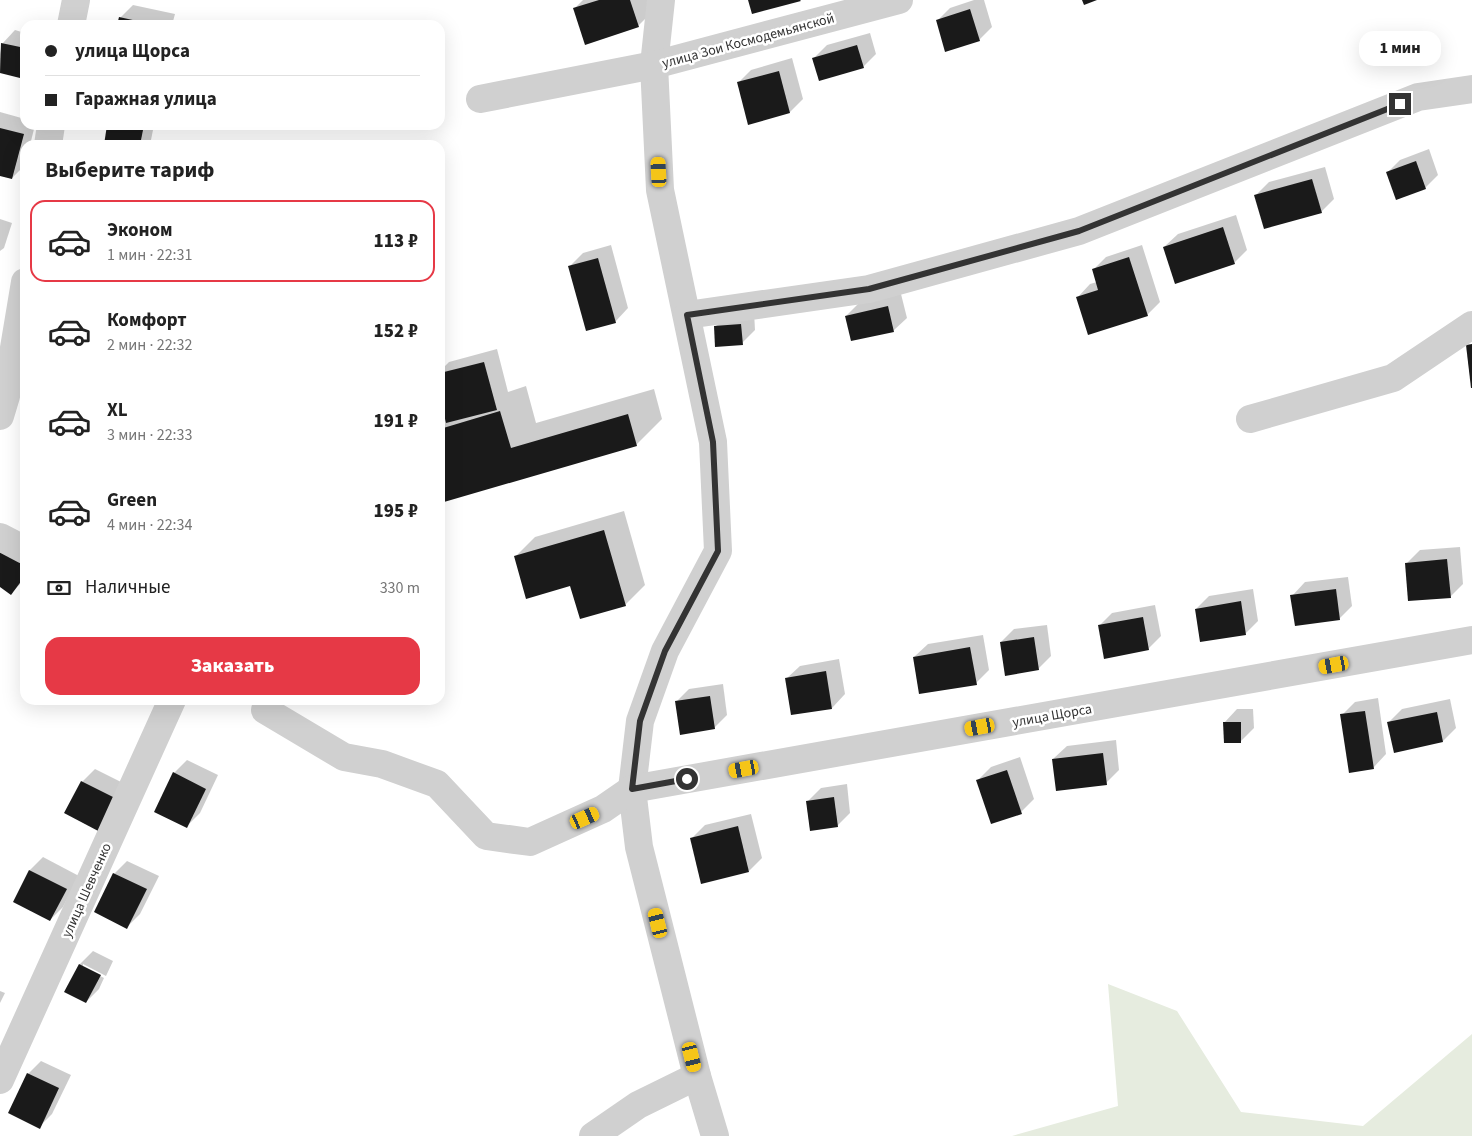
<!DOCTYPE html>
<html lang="ru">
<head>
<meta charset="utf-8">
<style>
  body { margin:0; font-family:"Source Sans 3",sans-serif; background:#f6f6f6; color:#222; height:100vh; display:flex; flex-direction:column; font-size:19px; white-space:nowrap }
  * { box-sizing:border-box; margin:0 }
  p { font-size:16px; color:#767676 }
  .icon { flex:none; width:28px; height:28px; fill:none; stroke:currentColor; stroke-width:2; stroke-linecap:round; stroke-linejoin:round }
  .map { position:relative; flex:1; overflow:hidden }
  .side { position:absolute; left:20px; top:140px; width:425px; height:565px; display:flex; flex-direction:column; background:#fff; border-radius:15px; box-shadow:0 5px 20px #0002 }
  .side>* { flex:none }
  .hud { position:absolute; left:20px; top:20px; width:425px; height:110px; border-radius:15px; box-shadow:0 5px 20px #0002; display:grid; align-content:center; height:110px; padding:0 25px; background:#fff }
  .end { position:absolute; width:22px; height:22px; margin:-11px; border:6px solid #333; background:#fff; box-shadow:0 0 0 2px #fff }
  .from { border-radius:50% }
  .bubble { position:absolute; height:35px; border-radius:15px; background:#fff; box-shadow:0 5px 20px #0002; font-size:16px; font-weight:800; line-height:35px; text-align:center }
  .car { position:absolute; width:15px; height:30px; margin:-15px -8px; border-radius:6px; box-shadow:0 0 4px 1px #0007; background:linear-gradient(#f5c518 24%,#345 0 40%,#f5c518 0 76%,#345 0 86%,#f5c518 0) }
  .hud b { display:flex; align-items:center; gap:18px; height:48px; font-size:19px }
  .hud b+b { border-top:1px solid #e0e0e0 }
  .hud i { width:12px; height:12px; background:#222 }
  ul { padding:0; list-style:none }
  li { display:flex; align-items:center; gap:15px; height:82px; margin:0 10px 8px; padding:0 15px; border:2px solid transparent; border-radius:15px }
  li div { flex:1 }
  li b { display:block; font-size:19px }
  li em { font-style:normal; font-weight:800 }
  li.selected { border-color:#e63946 }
  li>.icon { width:45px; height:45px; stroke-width:1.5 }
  h2 { padding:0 25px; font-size:22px; line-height:60px }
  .pay { display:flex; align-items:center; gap:12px; height:55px; padding:0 25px; font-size:19px }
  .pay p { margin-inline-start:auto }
  .cta { display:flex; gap:10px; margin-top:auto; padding:10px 25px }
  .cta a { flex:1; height:58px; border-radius:15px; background:#e63946; color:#fff; font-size:20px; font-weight:800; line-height:58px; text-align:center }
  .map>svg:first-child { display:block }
  .green { fill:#e6ecdf }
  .shadow { fill:#0003 }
  .building { fill:#1a1a1a }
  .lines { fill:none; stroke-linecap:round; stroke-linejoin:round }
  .minor { stroke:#d0d0d0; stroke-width:28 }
  .route { stroke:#333; stroke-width:6 }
  .labels { text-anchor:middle; stroke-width:5; stroke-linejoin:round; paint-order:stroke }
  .street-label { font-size:14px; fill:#333; stroke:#fff }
</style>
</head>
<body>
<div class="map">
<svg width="1472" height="1136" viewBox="0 0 1472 1136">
  <rect width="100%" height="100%" fill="#fff"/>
  <polygon class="green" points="1108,984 1177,1011 1241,1112 1363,1126 1472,1034 1472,1136 1012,1136 1118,1106"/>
  <g class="shadow">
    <polygon points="583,0 647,0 651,13 638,26 574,9"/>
    <polygon points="974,0 984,0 992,27 979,40 937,21 950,8"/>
    <polygon points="133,5 175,14 172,25 119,25 120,18"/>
    <polygon points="15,30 25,33 24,77 0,72 0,54 2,44"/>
    <polygon points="870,33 876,54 863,67 814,58 827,45"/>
    <polygon points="792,58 803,99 790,112 738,83 751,70"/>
    <polygon points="0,112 25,119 25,125 35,125 30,145 25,145 25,165 12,178 0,175"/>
    <polygon points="109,125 154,125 150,145 105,145"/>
    <polygon points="1429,149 1438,175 1425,188 1387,173 1400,160"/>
    <polygon points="1325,167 1334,199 1321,212 1256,195 1269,182"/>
    <polygon points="1236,215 1247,250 1234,263 1164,247 1178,234"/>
    <polygon points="0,219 12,223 4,248 0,251"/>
    <polygon points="611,245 628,308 615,322 570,266 583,253"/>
    <polygon points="1142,245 1160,302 1147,315 1077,298 1090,284 1097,282 1093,270 1106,257"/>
    <polygon points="901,294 907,318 893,331 846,316 859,303"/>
    <polygon points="754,312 755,330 742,343 715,327 728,314"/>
    <polygon points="497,349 508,392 526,386 536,423 654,389 662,419 636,445 440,483 440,419 445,414 440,393 440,371 449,362"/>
    <polygon points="624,511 645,585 625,605 571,584 515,557 535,537"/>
    <polygon points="25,537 25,579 11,593 0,585 0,555"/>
    <polygon points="1460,547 1463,584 1450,597 1407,563 1420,550"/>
    <polygon points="1348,577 1352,606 1339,619 1292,596 1305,582"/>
    <polygon points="1253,589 1258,621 1245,634 1196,609 1209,596"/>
    <polygon points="1155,605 1161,636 1148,649 1099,626 1112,613"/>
    <polygon points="1047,625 1051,656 1038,669 1001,642 1014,629"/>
    <polygon points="983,635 989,670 976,683 914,657 928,644"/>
    <polygon points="839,659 845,694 832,708 786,679 800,666"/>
    <polygon points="723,684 727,715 714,728 676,702 689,689"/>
    <polygon points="1378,698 1386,754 1373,768 1342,715 1355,702"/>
    <polygon points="1450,699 1456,728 1443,741 1389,722 1402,709"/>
    <polygon points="1237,709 1253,709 1254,728 1241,741 1224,723"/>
    <polygon points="1116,740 1119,770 1106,783 1053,759 1067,746"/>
    <polygon points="1020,757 1034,799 1021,812 978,780 991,767"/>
    <polygon points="187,760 218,775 200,813 187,826 174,773"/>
    <polygon points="95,769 131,787 115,818 66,813 82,782"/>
    <polygon points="847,784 850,813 837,826 808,801 821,788"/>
    <polygon points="751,814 762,858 749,871 692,838 705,825"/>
    <polygon points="43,857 79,876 63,907 50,920 14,901 30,870"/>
    <polygon points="127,861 159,876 140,914 127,927 114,874"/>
    <polygon points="93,951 113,961 106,976 83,964 83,967 104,978 99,989 86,1002 66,992 80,964"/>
    <polygon points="0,991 5,993 0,1003"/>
    <polygon points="41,1061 71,1075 52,1114 39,1127 28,1074"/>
  </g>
  <g class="building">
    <polygon points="599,0 630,0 639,27 585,45 573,8"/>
    <polygon points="748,0 800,0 801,1 752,14"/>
    <polygon points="1082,0 1097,0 1084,5"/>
    <polygon points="970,9 980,41 945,52 936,20"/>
    <polygon points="119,17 151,24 150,25 117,25"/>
    <polygon points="1,43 25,48 24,79 0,73"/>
    <polygon points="857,45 864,68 819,81 812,58"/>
    <polygon points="779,71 790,113 748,125 737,82"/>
    <polygon points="107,125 144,125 140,145 104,145"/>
    <polygon points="0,128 24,134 12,179 0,176"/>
    <polygon points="1416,161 1426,189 1396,200 1386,172"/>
    <polygon points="1312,179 1322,213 1264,229 1254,195"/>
    <polygon points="1223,227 1235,264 1175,284 1163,247"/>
    <polygon points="1129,257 1148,316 1088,335 1076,297 1098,290 1092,269"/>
    <polygon points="598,258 616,323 586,331 568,266"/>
    <polygon points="888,306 894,332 851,341 845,316"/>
    <polygon points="741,324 743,345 715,347 714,326"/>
    <polygon points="1472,344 1472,388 1471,388 1466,345"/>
    <polygon points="484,362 497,410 446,423 440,398 440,373"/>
    <polygon points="500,411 511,448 628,414 637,446 444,502 440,488 440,429"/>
    <polygon points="604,530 626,606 580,619 570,586 526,599 514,556"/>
    <polygon points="6,546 25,560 25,576 11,595 0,587 0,553"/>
    <polygon points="1447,559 1451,598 1408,601 1405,563"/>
    <polygon points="1336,589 1340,620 1295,626 1290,595"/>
    <polygon points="1241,601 1246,635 1200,642 1195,609"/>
    <polygon points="1143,617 1149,650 1104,659 1098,625"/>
    <polygon points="1034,637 1039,670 1005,676 1000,642"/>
    <polygon points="970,647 977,685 919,694 913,657"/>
    <polygon points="826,671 832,709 791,715 785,678"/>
    <polygon points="710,696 715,729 680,735 675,701"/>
    <polygon points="1365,711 1374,769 1349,773 1340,714"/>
    <polygon points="1437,712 1443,742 1394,753 1387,722"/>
    <polygon points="1223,722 1241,722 1241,743 1224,743"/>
    <polygon points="1103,753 1107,785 1056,791 1052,759"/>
    <polygon points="1007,770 1022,814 991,824 976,780"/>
    <polygon points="173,772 206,789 187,828 154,812"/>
    <polygon points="81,781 119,800 102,833 64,813"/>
    <polygon points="834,797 838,827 810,831 806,801"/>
    <polygon points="738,826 749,872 701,884 690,838"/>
    <polygon points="29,870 67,889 50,921 13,902"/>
    <polygon points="113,873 147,889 127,929 94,912"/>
    <polygon points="79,964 101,975 86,1003 64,992"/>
    <polygon points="27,1073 59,1088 40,1129 8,1113"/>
  </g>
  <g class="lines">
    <g class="minor">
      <polyline points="661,0 654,65 660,190 713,442 718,551 665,651 640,721 632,789 639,847 697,1076 715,1136"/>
      <polyline points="71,25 76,0"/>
      <polyline points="480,99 654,65 899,0"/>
      <polyline points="48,145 51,125"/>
      <polyline points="687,315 869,289 1079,231 1418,97 1472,89"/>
      <polyline points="0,416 6,396 25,282"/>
      <polyline points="1250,419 1393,378 1472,325"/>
      <polyline points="0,537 25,550"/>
      <polyline points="265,710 344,757 382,764 437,784 486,836 530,842 603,809 632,789 1472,640"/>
      <polyline points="0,1080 172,700"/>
      <polyline points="593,1136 638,1105 697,1076"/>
    </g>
  </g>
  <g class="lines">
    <polyline class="route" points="687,779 632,789 640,721 665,651 718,551 713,442 687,315 869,289 1079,231 1400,104"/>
  </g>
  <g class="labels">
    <g class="street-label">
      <text transform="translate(748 40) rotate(-15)" y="5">улица Зои Космодемьянской</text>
      <text transform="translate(1052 715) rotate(-10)" y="5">улица Щорса</text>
      <text transform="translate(86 890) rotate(-66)" y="5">улица Шевченко</text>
    </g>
  </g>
</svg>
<i class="end from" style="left:687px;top:779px"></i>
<i class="end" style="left:1400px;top:104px"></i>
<div class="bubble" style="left:1359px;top:31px;width:82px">1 мин</div>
<i class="car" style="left:659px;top:172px;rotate:357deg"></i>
<i class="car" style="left:1334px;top:665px;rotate:260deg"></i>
<i class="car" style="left:980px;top:727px;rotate:260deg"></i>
<i class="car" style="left:744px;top:769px;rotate:260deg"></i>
<i class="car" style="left:585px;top:818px;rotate:66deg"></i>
<i class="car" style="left:658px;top:923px;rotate:346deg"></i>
<i class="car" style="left:692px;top:1057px;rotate:166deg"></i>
<div class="hud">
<b><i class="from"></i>улица Щорса</b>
<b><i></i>Гаражная улица</b>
</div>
<section class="side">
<h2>Выберите тариф</h2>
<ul>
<li class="selected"><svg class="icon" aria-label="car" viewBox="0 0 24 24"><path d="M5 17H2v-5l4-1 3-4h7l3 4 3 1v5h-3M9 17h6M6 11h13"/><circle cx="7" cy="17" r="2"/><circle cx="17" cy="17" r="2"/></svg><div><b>Эконом</b><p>1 мин · 22:31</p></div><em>113 ₽</em></li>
<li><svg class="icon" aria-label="car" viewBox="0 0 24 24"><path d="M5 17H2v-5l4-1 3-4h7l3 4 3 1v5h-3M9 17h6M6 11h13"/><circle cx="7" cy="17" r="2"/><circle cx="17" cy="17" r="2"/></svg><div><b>Комфорт</b><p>2 мин · 22:32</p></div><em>152 ₽</em></li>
<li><svg class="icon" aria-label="car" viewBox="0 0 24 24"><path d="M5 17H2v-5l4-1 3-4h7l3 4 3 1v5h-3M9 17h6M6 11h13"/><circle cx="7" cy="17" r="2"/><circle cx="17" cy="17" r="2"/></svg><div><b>XL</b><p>3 мин · 22:33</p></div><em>191 ₽</em></li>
<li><svg class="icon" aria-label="car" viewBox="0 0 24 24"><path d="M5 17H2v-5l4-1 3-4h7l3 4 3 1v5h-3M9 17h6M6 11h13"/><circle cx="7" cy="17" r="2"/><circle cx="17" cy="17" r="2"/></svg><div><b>Green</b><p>4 мин · 22:34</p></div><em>195 ₽</em></li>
</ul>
<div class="pay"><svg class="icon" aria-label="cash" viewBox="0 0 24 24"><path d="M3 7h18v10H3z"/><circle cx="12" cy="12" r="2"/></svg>Наличные<p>330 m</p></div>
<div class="cta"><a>Заказать</a></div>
</section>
</div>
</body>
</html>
